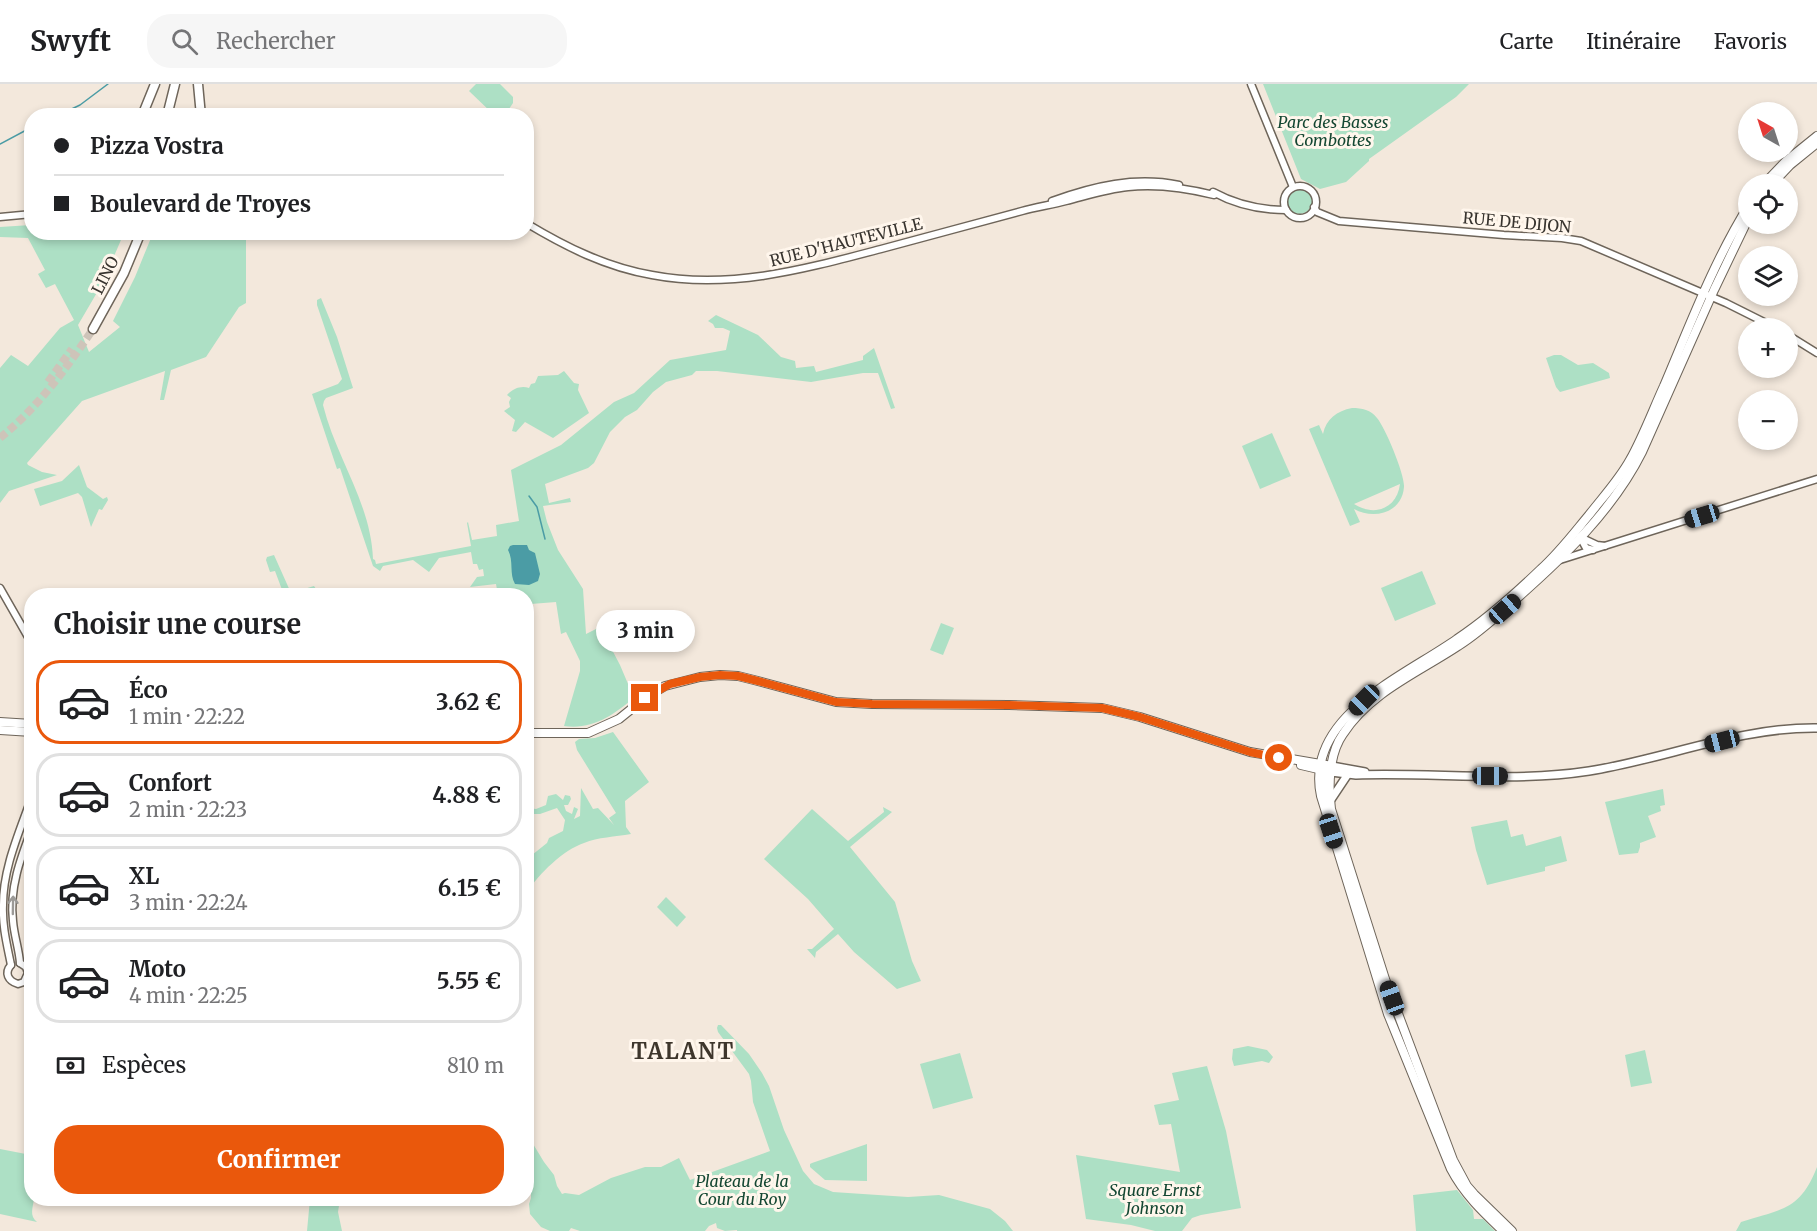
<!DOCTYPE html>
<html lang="fr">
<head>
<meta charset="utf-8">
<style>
  body { margin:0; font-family:Merriweather,serif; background:#f6f6f6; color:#202124; height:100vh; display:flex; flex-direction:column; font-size:22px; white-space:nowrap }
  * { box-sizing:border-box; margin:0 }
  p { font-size:20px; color:#757577 }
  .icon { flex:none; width:33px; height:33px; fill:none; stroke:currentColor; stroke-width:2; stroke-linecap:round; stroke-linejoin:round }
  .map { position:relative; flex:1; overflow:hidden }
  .drawer { position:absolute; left:24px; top:504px; width:510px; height:618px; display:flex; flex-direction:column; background:#fff; border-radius:24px; box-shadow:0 3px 9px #0003 }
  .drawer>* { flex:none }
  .guide { position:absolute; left:24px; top:24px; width:510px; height:132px; border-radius:24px; box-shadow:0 3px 9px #0003; display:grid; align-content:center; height:132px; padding:0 30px; background:#fff }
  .needle { width:39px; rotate:321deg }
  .tools { position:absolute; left:1738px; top:18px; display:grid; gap:12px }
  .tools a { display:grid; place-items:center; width:60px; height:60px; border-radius:50%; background:#fff; box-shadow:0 3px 9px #0003; font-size:30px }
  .end { position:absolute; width:27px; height:27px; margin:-14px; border:8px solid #ea580c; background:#fff; box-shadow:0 0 0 3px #fff }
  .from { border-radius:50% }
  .bubble { position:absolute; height:42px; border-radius:21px; background:#fff; box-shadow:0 3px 9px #0003; font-size:20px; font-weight:700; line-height:42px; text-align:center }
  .car { position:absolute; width:18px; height:36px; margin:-18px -9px; border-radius:8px; box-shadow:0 0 4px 2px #0007; background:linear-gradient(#222 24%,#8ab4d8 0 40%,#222 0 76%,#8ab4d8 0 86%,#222 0) }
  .guide b { display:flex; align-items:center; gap:21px; height:57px; font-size:22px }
  .guide b+b { border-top:2px solid #e0e0e0 }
  .guide i { width:15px; height:15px; background:#202124 }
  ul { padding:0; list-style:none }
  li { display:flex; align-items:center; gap:18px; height:84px; margin:0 12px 9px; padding:0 18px; border:3px solid #e0e0e0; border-radius:24px }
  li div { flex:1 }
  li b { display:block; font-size:22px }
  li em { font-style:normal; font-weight:700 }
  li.current { border-color:#ea580c }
  li>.icon { width:54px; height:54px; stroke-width:1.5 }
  h2 { padding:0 30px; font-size:27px; line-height:72px }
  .pay { display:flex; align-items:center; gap:15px; height:66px; padding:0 30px; font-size:22px }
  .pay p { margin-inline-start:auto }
  .action { display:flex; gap:12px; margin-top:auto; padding:12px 30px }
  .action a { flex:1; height:69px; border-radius:24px; background:#ea580c; color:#fff; font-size:24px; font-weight:700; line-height:69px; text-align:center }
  header { display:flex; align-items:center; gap:36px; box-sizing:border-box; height:84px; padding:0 30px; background:#fff; border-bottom:2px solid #e0e0e0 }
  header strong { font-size:28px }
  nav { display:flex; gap:33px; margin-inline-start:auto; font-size:21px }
  .search { width:420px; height:54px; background:#f6f6f6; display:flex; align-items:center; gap:15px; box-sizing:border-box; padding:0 21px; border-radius:24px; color:#757577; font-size:22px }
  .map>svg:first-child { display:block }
  .green { fill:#ade0c5; fill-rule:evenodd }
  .water { fill:#4b9ca5 }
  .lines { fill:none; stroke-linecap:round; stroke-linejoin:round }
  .stream { stroke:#4b9ca5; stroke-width:1.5 }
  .trunk-tunnel { stroke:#cec4b9; stroke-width:8; stroke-dasharray:8 4; stroke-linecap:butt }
  .tertiary-casing { stroke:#6e655a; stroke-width:9 }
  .secondary-casing { stroke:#6e655a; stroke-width:10 }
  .primary-casing { stroke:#6e655a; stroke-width:10 }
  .trunk-casing { stroke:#6e655a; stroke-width:11 }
  .tertiary { stroke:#fff; stroke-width:6 }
  .secondary { stroke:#fff; stroke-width:7 }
  .primary { stroke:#fff; stroke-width:8 }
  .trunk { stroke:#fff; stroke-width:8 }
  .oneway { stroke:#9c9a97 }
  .route { stroke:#ea580c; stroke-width:8 }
  .labels { text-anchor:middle; stroke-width:6; stroke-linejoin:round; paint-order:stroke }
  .park-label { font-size:16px; font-style:italic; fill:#144732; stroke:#fff6ec }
  .street-label { font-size:16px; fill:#38342f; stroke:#fff6ec }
  .district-label { font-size:22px; font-weight:bold; letter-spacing:1.5px; fill:#3e362c; stroke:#fff6ec }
</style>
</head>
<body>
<header>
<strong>Swyft</strong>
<div class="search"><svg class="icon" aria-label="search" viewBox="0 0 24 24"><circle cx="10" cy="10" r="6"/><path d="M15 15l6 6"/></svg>Rechercher</div>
<nav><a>Carte</a><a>Itinéraire</a><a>Favoris</a></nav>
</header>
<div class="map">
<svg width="1817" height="1147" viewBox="0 0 1817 1147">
  <rect width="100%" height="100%" fill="#f3e8dc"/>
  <g class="green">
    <polygon points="476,0 500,0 513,13 513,19 505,31 494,31 469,7"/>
    <polygon points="1263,0 1469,0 1456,13 1369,75 1369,77 1346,98 1320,105 1301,95"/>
    <circle cx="1299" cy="117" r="13"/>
    <polygon points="31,141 32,148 124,149 102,200 78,241 89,268 120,243 113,237 135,193 153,149 246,149 246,219 239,223 206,273 171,286 164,316 160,316 165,287 82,317 27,379 28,381 42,388 57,391 9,407 0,419 0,284 11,271 28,282 60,244 74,236 55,200 46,204 38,190 45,186 28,154 0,153 0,143"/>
    <path d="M321,214L337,253L353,304L326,314L324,317L323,321C336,374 371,419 373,475L375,476L376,480L471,462L467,439L468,438L472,456L497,452L496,441L519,437L511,386L561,361L614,318L634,309L670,276L726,266L730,247L723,244H715L713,240L708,237L716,231L758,251L781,273L795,277L796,284L814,282L816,288L863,276V272L874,264L895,324L891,325L878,289H863L811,298L717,287H696L692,291L666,298L653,308L637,326L625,333L610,348L594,379L588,384L545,400L549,419L570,414L571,418L543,422L547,438L558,466L583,505L586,550L600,543L620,581L634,614C613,631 593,646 564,642L580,587V577L566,548L561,550L556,518L531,520L532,536H529L528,527H527L526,512L498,511L496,500L470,503L477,493L484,492L483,485L479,486L477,480H473L471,468L439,474L429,488L413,476L383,482L380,487L373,482L340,384L337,385L312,310L338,300L342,295L317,221V216Z"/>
    <polygon points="1554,271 1561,271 1578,281 1593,279 1609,289 1610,294 1560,308 1556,303 1546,274"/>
    <path d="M564,287L574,299L579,300L578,306L589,329L553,354L525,338L516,348L512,347L515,336L504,327L510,323L509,318L511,314L507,311C512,305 521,301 529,304L531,300L535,299L538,292L558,291Z"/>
    <path d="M1352,324C1362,324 1371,326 1377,334C1385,343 1405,391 1404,403C1402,429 1374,436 1354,425L1360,438L1350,442L1309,345L1319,341L1323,350C1326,335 1337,327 1352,324ZM1400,400C1397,425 1374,433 1354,420Z"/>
    <polygon points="1272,349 1291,392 1260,405 1242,362"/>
    <polygon points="79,381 87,403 103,415 107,413 108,416 102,426 99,425 91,443 82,413 78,409 40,422 34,405 62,397"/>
    <polygon points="274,471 291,509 314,502 316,505 298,511 284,511 275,487 270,488 266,476 267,473"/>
    <polygon points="1422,487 1436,520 1395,537 1381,504"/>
    <polygon points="941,539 954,544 943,571 930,566"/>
    <path d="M613,648L649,698L625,717L626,743L631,750C615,753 598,753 584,759C563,766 539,790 527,808V775L547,759L549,754L563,747L565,736L557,724L540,730H527V727L529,724L536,725L546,721L548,712L556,710L563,716L565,711L570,712L571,715L568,721H564L566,727L572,730L574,723L578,725L574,735L580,732L581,704L593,725L598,724L614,741L609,734L616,729L577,666L575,658L579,655L595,654Z"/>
    <polygon points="1663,705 1665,721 1660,722 1661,727 1648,732 1656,753 1640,759 1640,763 1638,769 1619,771 1605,718"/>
    <polygon points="883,723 892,728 850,763 895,818 912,877 921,897 897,905 854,868 838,850 816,868 815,874 807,865 812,865 834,845 808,815 764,775 812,725 848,757 884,728"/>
    <polygon points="1507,736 1511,753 1523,750 1526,762 1561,752 1567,777 1545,783 1545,787 1487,801 1476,766 1471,743"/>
    <polygon points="666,813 686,833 677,843 657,823"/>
    <polygon points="718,941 721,941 749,970 762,989 769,1002 784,1046 803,1087 814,1100 833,1108 908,1113 939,1111 990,1125 1005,1137 1013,1147 737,1147 737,1146 725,1147 717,1144 716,1139 709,1142 705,1147 580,1147 571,1144 569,1147 550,1147 541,1143 530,1130 529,1120 531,1114 531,1106 527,1093 527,1050 544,1078 554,1091 557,1102 562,1110 565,1109 579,1111 611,1094 645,1083 661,1083 679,1074 690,1096 770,1067 753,1018 751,997 749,990 718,948 717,944"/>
    <polygon points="1248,962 1267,966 1273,973 1269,979 1262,977 1234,982 1232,975 1233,965"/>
    <polygon points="1645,966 1652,999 1631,1003 1625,971"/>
    <polygon points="960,969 973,1014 933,1025 920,980"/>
    <polygon points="1207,982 1226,1047 1241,1124 1201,1131 1192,1134 1182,1147 1155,1147 1131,1141 1086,1135 1076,1071 1180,1088 1171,1040 1159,1041 1154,1021 1179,1016 1172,989"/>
    <polygon points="867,1060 867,1097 825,1096 810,1083 810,1080 812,1079"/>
    <path d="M0,1065L31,1071L32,1114L34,1115C33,1123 29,1132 37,1138L0,1130Z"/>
    <path d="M1817,1083V1147H1736L1741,1138C1781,1125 1800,1127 1817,1083Z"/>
    <polygon points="1457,1106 1473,1126 1474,1135 1483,1135 1495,1147 1416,1147 1413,1111"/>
    <polygon points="310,1115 340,1115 338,1128 342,1147 307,1147"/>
  </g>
  <path class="water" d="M513,461H527L529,466L535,469L540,490L538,497L529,501L515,500C509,490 514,477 508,466L510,462Z"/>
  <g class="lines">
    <g class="stream">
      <polyline points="57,32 80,21 108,0"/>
      <polyline points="0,60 32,43"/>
      <polyline points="529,412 537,423 545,455"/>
    </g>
    <g class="trunk-tunnel">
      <polyline points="48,298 72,265"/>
      <path d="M0,354C38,323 66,285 93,245"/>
    </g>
    <defs>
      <g id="tertiary">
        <polyline points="1251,0 1293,103"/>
        <circle cx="1300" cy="118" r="16"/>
        <path d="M1213,108C1235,120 1261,126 1286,126"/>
        <path d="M1052,117C1094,102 1135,92 1179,101"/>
        <polyline points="1314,123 1317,128 1339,137 1504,151 1562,154 1581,157 1726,219 1776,244"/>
        <polyline points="0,133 32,130"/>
        <path d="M526,139C566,163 606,183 652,191C730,206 805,185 881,165C928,152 975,140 1022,127C1036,123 1051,121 1066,117C1086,112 1107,105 1128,103C1156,100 1186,104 1214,111L1216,110"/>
        <polyline points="1788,251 1817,269"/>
        <polyline points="1580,453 1597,461 1605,462"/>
        <polyline points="1580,453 1586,464 1593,466"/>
        <polyline points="1560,476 1817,395"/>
        <polyline points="0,504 32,560"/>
        <path d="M20,879C19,865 14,851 13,837C9,804 21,773 32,744"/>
        <path d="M11,881C7,861 2,841 3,821C3,783 20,747 32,712"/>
        <path d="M11,881C4,889 8,897 18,900L24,898L28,889L26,883L20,879"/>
      </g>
      <g id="secondary">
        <polyline points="1332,682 1365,688"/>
        <path d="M1331,688L1356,691C1434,688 1512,699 1589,687C1665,675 1739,643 1817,644"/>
        <polyline points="1330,717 1348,690"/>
      </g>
      <g id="primary">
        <polyline points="1764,100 1786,77 1817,52"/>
        <polyline points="1772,100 1790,81 1817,59"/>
        <polyline points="0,638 32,640"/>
        <polyline points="0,646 32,648"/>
        <polyline points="526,649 588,649 619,635 645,614 665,602 700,593 720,591 738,592 754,596 836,618 872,620 1009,621 1102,624 1140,633 1250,668 1332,682"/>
        <polyline points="1301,681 1331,688"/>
        <polyline points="1323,684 1327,713"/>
        <path d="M1503,1147C1483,1128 1464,1110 1451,1085L1388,930L1321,712C1304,632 1405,592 1457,555C1487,535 1515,510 1541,485C1559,469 1574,449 1589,431C1603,413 1619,396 1630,376C1643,353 1653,326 1664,302C1690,241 1714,177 1749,121"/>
        <path d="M1512,1147L1474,1110L1467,1102L1453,1076L1385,895L1331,725C1328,701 1329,670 1343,650C1370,608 1419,588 1458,562C1479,549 1497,532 1515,516C1563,474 1613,426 1642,368L1714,206L1749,133"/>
      </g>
      <g id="trunk">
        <polyline points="198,0 201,32"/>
        <polyline points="142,32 155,0"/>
        <polyline points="167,32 175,0"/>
        <polyline points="93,245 124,189 141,148"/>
      </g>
    </defs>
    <use href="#tertiary" class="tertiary-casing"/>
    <use href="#secondary" class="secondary-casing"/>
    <use href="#primary" class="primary-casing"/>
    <use href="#trunk" class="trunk-casing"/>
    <use href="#tertiary" class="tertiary"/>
    <use href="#secondary" class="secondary"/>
    <use href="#primary" class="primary"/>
    <use href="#trunk" class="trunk"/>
  </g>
  <defs><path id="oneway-shaft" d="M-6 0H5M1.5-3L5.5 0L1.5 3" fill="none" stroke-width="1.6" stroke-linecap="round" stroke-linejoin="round" transform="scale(1.5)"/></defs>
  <use class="oneway" href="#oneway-shaft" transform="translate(13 821) rotate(-89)"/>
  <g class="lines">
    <polyline class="route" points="645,614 670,600 700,593 720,591 738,592 754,596 836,618 872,620 1009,621 1102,624 1140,633 1250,668 1279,674"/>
  </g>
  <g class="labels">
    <g class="park-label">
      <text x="1333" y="44">Parc des Basses<tspan x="1333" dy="18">Combottes</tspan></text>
      <text x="742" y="1103">Plateau de la<tspan x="742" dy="18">Cour du Roy</tspan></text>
      <text x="1155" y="1112">Square Ernst<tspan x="1155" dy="18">Johnson</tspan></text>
    </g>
    <g class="street-label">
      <text transform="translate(1517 138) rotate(5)" y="6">RUE DE DIJON</text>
      <text transform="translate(846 158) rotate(-14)" y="6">RUE D'HAUTEVILLE</text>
      <text transform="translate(105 191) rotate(-63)" y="6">LINO</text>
    </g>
    <g class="district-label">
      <text x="683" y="975">TALANT</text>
    </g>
  </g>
</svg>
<div class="tools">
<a><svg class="needle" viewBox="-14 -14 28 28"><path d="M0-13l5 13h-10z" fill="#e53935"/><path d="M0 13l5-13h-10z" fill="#757577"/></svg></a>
<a><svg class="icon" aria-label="locate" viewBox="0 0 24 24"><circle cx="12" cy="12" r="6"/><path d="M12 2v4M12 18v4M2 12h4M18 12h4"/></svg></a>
<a><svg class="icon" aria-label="layers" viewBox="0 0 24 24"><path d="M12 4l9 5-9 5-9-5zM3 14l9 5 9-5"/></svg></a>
<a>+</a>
<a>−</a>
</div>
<i class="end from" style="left:1279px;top:674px"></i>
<i class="end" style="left:645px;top:614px"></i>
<div class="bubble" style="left:596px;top:526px;width:99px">3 min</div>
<i class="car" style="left:1702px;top:432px;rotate:253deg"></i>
<i class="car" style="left:1505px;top:525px;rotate:49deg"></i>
<i class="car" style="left:1364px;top:616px;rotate:225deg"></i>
<i class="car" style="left:1722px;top:657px;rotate:256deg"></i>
<i class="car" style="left:1490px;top:692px;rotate:90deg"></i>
<i class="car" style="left:1331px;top:747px;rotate:162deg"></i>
<i class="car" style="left:1392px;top:914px;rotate:340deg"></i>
<div class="guide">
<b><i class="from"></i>Pizza Vostra</b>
<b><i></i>Boulevard de Troyes</b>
</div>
<section class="drawer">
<h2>Choisir une course</h2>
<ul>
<li class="current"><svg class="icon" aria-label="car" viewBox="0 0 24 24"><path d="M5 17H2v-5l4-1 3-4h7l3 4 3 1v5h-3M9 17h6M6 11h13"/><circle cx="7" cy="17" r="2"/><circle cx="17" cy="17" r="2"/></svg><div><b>Éco</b><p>1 min · 22:22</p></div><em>3.62 €</em></li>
<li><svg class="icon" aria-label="car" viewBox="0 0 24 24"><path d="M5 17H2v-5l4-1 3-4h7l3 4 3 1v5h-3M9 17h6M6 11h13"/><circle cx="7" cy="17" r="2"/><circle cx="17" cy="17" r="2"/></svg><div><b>Confort</b><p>2 min · 22:23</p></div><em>4.88 €</em></li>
<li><svg class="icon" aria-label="car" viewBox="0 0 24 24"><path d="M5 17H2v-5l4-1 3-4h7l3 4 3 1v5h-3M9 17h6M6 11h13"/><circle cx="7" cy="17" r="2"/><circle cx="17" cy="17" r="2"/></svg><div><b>XL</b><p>3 min · 22:24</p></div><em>6.15 €</em></li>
<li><svg class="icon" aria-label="car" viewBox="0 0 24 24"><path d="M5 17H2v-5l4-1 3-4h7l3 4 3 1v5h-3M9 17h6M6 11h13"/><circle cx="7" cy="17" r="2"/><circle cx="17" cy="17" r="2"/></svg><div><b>Moto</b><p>4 min · 22:25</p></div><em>5.55 €</em></li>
</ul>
<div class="pay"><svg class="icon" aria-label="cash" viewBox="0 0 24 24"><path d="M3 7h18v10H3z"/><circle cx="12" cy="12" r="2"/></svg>Espèces<p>810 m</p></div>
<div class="action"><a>Confirmer</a></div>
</section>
</div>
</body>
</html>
